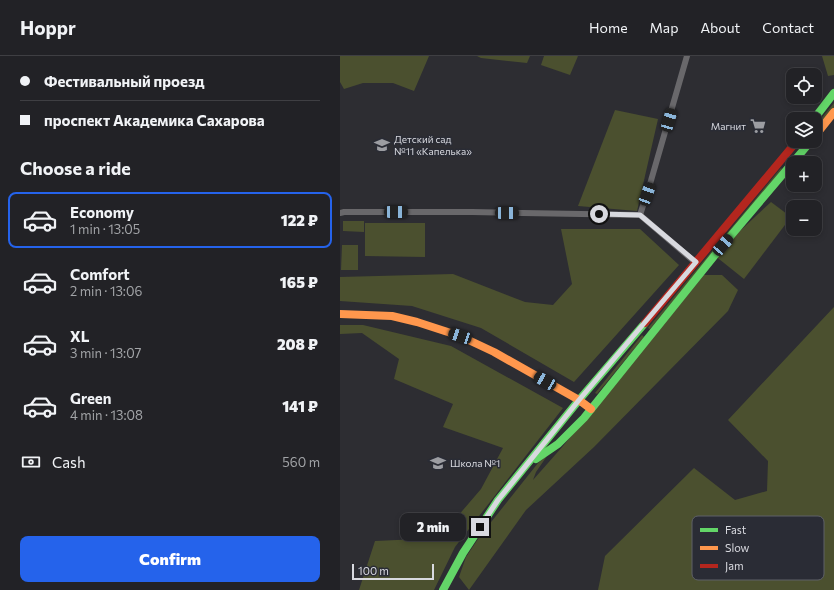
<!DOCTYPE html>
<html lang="en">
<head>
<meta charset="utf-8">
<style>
  body { margin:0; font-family:Commissioner,sans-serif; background:#2a2a2e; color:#f1f3f6; height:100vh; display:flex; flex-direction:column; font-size:15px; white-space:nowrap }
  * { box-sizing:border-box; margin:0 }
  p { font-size:13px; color:#a2a4a7 }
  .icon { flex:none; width:22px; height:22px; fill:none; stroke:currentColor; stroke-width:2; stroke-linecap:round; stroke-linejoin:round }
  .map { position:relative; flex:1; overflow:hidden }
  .details { display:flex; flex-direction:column; background:#222226; width:340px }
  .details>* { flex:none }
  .guide { display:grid; align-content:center; height:88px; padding:0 20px; background:#222226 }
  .fabs { position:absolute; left:446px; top:12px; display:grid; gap:8px }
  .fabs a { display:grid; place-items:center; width:36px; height:36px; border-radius:8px; background:#222226; box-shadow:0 2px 6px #0003,0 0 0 1px #3f3f43; font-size:20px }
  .scale { position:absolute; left:12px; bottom:10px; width:82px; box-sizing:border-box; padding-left:4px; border:2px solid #d8d9df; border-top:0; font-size:11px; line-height:14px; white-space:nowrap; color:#d8d9df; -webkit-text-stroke:3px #2a2c35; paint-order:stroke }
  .end { position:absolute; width:18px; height:18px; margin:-9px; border:5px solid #d8d9df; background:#111; box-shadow:0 0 0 2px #111 }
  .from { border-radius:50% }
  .bubble { position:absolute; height:28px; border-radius:8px; background:#222226; box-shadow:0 2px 6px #0003,0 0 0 1px #3f3f43; font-size:13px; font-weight:800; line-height:28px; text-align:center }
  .car { position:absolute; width:12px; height:24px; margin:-12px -6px; border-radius:5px; box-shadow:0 0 3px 1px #0007; background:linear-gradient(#222 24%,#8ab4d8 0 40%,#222 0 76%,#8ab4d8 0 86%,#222 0) }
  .guide b { display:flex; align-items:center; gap:14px; height:38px; font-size:15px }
  .guide b+b { border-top:1px solid #3f3f43 }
  .guide i { width:10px; height:10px; background:#f1f3f6 }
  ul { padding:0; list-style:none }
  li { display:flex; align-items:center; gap:12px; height:56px; margin:0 8px 6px; padding:0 12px; border:2px solid transparent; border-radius:8px }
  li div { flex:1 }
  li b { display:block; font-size:15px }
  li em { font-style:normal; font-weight:800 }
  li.on { border-color:#2563eb }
  li>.icon { width:36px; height:36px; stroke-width:1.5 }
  h2 { padding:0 20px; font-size:18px; line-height:48px }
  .pay { display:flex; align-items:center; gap:10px; height:44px; padding:0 20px; font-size:15px }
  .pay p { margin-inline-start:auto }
  .button { display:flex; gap:8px; margin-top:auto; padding:8px 20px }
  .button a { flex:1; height:46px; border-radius:8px; background:#2563eb; color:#fff; font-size:16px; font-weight:800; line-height:46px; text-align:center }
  header { display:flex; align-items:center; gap:24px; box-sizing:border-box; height:56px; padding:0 20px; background:#222226; border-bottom:1px solid #3f3f43 }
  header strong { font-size:19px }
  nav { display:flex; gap:22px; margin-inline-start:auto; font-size:14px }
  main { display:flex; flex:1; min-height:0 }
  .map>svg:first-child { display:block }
  .green { fill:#4b502f }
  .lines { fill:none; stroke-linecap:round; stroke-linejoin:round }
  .street { stroke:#69686b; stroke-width:6 }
  .fast { stroke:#63d668; stroke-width:8 }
  .slow { stroke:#ff974d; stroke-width:8 }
  .jam { stroke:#b3261e; stroke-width:8 }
  .route { stroke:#d8d9df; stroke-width:5 }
  .labels { text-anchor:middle; stroke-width:3; stroke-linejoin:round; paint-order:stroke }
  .poi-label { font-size:10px; fill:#d8d9df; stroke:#2a2c35; text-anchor:start }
  .key { fill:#2a2c35; stroke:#5e6068; stroke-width:1 }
  .key-label { font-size:11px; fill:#d8d9df }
</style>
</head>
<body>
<header>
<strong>Hoppr</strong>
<nav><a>Home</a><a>Map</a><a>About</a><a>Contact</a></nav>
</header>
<main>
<section class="details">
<div class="guide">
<b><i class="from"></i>Фестивальный проезд</b>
<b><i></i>проспект Академика Сахарова</b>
</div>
<h2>Choose a ride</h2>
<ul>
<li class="on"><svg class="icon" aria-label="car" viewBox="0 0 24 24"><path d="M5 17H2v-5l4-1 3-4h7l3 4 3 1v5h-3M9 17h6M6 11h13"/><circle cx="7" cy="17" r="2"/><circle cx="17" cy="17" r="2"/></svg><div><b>Economy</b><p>1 min · 13:05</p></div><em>122 ₽</em></li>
<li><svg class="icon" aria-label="car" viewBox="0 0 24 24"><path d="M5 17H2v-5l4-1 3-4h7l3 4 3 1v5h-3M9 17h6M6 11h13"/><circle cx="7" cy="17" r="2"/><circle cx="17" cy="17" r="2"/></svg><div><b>Comfort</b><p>2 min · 13:06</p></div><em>165 ₽</em></li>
<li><svg class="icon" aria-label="car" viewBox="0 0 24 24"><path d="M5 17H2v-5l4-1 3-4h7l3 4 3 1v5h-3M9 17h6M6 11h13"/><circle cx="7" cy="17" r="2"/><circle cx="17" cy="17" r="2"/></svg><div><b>XL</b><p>3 min · 13:07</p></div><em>208 ₽</em></li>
<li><svg class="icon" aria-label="car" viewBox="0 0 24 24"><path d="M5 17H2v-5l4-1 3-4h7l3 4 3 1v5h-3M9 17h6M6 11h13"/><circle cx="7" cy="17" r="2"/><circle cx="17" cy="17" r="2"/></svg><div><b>Green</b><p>4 min · 13:08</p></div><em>141 ₽</em></li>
</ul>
<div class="pay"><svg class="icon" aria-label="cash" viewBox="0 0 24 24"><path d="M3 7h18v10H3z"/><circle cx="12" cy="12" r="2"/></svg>Cash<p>560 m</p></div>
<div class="button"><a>Confirm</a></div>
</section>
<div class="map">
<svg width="494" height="534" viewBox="0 0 494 534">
  <rect width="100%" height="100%" fill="#2d2d32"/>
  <g class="green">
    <polygon points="0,0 89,0 74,35 53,27 23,27 4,33 0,26"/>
    <polygon points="137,0 190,0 187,7 141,2"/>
    <polygon points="204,0 238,0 230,19 201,9"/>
    <polygon points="482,0 494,0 494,19 488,20"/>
    <polygon points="494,47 494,51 475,74 475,70"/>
    <polygon points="275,54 318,63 297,155 238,150"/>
    <polygon points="441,112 442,113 384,184 382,183"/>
    <polygon points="431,146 451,161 404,223 374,199"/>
    <polygon points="3,165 24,165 24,176 3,175"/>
    <polygon points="25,167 85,167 85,201 25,200"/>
    <polygon points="221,173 300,173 339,209 234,326 141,272 72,250 0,245 0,221 113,218 185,246 213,249 232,228"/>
    <polygon points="2,189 18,189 18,214 1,214"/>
    <polygon points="376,190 377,192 310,273 308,272"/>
    <polygon points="364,219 382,219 398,234 388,255 254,391 186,454 129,534 119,521 126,501 140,480 198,407 207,400 196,416 193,424 223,390"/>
    <polygon points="494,251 494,534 258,534 265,500 354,412 395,444 427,435 428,405 388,364"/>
    <polygon points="0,269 23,269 111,290 223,352 115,491 94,534 19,534 35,485 79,483 105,475 141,433 163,392 103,371 113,348 54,323 59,303 22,277 0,278"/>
    <polygon points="302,279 304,281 257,338 255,337"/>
  </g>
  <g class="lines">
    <g class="street">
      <polyline points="0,157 4,156 132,156 300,159 356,207"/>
      <polyline points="300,159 310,128 347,0"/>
    </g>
    <g class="fast">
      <polyline points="474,63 494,37"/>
      <polyline points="196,403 218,388 244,362 383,189 471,85"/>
      <polyline points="103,534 123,497 158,444 239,344 305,267"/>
    </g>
    <g class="slow">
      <polyline points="475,80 494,56"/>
      <polyline points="0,258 52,260 77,266 120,280 154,296 239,344 251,353"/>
    </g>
    <polyline class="jam" points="305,267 457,85"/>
  </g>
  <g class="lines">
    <polyline class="route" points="140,471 158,444 239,344 356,206 300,159 259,158"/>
  </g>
  <defs>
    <symbol id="supermarket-bare" viewBox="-9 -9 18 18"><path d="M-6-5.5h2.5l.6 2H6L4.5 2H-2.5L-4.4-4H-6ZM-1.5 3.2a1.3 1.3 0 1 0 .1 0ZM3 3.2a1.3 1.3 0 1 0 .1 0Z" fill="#9c9da2" stroke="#2a2c35" stroke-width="2.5" paint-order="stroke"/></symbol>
    <symbol id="school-bare" viewBox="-9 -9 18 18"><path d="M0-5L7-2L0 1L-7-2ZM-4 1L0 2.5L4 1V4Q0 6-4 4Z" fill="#9c9da2" stroke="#2a2c35" stroke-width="2.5" paint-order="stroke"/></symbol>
  </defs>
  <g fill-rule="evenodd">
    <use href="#supermarket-bare" x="407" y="59" width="22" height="22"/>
    <use href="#school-bare" x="31" y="78" width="22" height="22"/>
    <use href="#school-bare" x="87" y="396" width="22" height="22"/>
  </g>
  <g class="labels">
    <g class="poi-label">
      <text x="406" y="74" text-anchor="end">Магнит</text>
      <text x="54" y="87">Детский сад<tspan x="54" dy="12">№11 «Капелька»</tspan></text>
      <text x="110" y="411">Школа №1</text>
    </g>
  </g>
  <rect x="352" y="460" width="132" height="64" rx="6" class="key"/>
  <rect x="360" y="472" width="18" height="4" fill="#63d668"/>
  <rect x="360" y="490" width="18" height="4" fill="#ff974d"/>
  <rect x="360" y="508" width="18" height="4" fill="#b3261e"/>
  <g class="key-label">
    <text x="385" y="478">Fast</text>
    <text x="385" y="496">Slow</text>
    <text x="385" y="514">Jam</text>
  </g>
</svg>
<div class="fabs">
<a><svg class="icon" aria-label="locate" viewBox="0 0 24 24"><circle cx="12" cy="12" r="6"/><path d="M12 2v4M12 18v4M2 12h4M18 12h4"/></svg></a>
<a><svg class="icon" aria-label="layers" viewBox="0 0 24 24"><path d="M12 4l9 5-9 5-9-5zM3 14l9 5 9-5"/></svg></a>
<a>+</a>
<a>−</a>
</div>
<div class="scale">100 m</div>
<i class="end from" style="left:259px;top:158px"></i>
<i class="end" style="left:140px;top:471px"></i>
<div class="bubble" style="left:60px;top:457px;width:66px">2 min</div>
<i class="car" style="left:329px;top:64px;rotate:16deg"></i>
<i class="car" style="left:307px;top:138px;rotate:20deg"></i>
<i class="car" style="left:56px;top:156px;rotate:90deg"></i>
<i class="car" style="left:167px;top:157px;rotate:91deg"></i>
<i class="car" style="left:383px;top:189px;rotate:41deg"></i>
<i class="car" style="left:120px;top:280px;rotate:288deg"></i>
<i class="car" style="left:205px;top:325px;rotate:300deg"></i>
</div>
</main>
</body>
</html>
